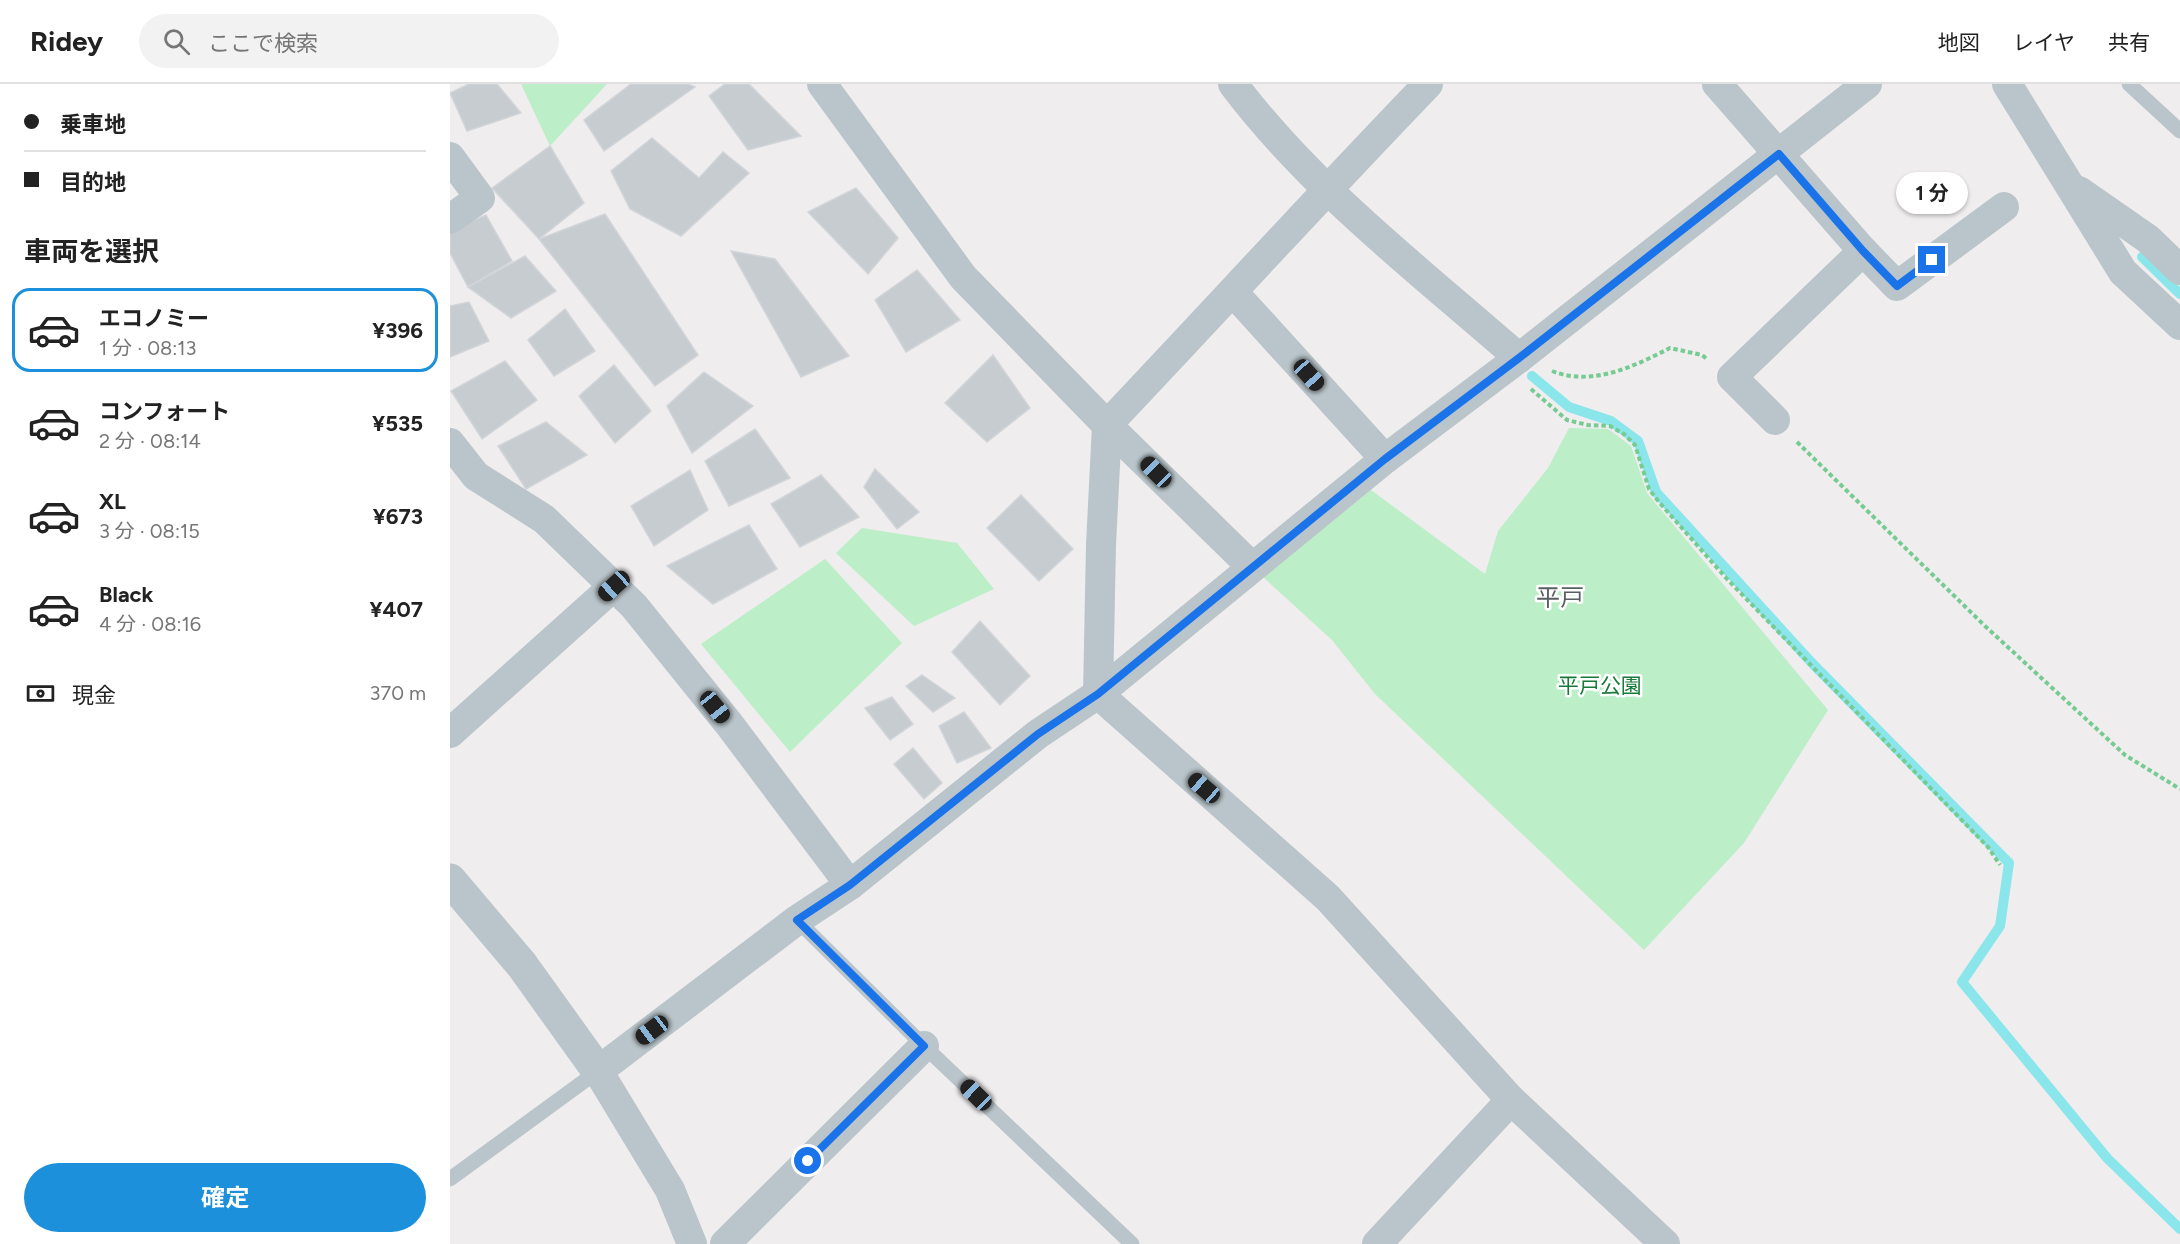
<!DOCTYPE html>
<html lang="ja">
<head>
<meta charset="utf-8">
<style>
  body { margin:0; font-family:Figtree,"Noto Sans JP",sans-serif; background:#f2f2f2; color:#222; height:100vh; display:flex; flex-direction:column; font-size:22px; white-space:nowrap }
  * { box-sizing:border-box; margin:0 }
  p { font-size:20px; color:#767676 }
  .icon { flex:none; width:33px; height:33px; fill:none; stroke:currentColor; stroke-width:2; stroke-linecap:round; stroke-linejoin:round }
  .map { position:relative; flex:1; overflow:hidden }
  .details { display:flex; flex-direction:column; background:#fff; width:450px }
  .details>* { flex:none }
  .banner { display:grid; align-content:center; height:132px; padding:0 24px; background:#fff }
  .end { position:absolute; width:27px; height:27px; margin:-14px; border:8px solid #1a73e8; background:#fff; box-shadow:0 0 0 3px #fff }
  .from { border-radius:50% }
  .bubble { position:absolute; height:42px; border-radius:21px; background:#fff; box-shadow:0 2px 4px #0004; font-size:20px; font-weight:700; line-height:42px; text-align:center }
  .car { position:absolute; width:18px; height:36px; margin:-18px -9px; border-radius:8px; box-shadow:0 0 4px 2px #0007; background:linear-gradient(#222 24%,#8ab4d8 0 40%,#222 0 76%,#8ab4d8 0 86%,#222 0) }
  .banner b { display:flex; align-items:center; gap:21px; height:57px; font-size:22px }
  .banner b+b { border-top:2px solid #e0e0e0 }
  .banner i { width:15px; height:15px; background:#222 }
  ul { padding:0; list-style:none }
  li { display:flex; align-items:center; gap:18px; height:84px; margin:0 12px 9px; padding:0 12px; border:3px solid transparent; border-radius:18px }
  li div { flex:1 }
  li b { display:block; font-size:22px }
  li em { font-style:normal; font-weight:700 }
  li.current { border-color:#1c90db }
  li>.icon { width:54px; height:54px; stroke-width:1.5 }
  h2 { padding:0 24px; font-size:27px; line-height:72px }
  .pay { display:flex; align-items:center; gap:15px; height:66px; padding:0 24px; font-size:22px }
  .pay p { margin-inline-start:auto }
  .button { display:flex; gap:12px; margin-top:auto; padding:12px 24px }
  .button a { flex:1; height:69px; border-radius:36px; background:#1c90db; color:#fff; font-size:24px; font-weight:700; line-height:69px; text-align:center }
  header { display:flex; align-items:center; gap:36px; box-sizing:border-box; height:84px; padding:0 30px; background:#fff; border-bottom:2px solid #e0e0e0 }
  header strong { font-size:28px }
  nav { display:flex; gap:33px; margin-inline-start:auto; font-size:21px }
  .search { width:420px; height:54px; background:#f2f2f2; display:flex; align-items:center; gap:15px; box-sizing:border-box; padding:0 21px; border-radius:33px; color:#767676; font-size:22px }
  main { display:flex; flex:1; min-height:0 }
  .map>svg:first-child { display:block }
  .green { fill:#bceec7 }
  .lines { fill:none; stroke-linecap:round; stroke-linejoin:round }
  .stream { stroke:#8ae6ea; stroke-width:10 }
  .building { fill:#c7ccd0; stroke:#d1d5d9; stroke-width:1.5 }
  .path { stroke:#75cb92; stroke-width:4; stroke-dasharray:4.5 3; stroke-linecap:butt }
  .service { stroke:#b9c5ca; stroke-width:15 }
  .minor { stroke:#b9c5ca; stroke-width:30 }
  .tertiary { stroke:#b9c5ca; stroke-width:33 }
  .route { stroke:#1a73e8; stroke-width:8 }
  .labels { text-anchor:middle; stroke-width:5; stroke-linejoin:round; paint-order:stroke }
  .park-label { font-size:21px; fill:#187a39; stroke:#fff }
  .quarter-label { font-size:24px; fill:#5a5f62; stroke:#fff }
</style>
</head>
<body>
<header>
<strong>Ridey</strong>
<div class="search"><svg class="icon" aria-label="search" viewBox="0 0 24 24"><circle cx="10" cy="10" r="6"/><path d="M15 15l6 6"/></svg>ここで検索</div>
<nav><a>地図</a><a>レイヤ</a><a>共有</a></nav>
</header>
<main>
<section class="details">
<div class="banner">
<b><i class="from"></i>乗車地</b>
<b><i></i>目的地</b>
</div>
<h2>車両を選択</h2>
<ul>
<li class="current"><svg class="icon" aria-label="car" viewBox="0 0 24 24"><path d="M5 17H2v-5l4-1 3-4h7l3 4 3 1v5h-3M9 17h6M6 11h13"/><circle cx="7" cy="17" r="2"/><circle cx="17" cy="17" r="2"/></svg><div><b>エコノミー</b><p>1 分 · 08:13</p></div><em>¥396</em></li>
<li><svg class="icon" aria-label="car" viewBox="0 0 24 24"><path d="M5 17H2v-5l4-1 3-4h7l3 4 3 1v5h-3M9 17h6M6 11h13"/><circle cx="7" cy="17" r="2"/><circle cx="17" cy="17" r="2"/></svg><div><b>コンフォート</b><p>2 分 · 08:14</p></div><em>¥535</em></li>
<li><svg class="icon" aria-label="car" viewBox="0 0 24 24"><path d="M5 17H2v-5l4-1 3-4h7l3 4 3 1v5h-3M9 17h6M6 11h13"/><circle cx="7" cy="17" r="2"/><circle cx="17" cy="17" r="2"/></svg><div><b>XL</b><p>3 分 · 08:15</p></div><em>¥673</em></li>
<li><svg class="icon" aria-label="car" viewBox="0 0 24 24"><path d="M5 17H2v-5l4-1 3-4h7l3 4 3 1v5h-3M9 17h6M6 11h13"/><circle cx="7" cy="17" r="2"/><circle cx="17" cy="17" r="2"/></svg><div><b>Black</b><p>4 分 · 08:16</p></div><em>¥407</em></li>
</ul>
<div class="pay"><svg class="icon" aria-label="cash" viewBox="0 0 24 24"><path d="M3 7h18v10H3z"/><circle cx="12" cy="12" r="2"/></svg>現金<p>370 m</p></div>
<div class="button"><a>確定</a></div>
</section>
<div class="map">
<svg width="1730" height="1160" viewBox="0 0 1730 1160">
  <rect width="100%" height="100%" fill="#f0edee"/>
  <g class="green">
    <polygon points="71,0 157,0 100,62"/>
    <polygon points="1119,344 1158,345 1181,362 1197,409 1378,626 1294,759 1194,866 925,610 882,556 813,493 921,406 1035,490 1048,447 1098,384"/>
    <polygon points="412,444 507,459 544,505 464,542 386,469"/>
    <polygon points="375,475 452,559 340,668 251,560"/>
  </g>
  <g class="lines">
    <g class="stream">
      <polyline points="1692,173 1730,210"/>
      <polyline points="1082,292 1119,323 1161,337 1188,357 1206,408 1361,578 1559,779 1550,842 1512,898 1657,1074 1730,1145"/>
    </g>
  </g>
  <g class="building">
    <polygon points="19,0 47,0 71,29 17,47 0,9"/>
    <polygon points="181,0 238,0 245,3 154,67 134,36"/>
    <polygon points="275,0 299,0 351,52 298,66 259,12"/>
    <polygon points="202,54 249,94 273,68 299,89 231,152 180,125 161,87"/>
    <polygon points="100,62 134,119 89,155 42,104"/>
    <polygon points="406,104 448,154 418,190 358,128"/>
    <polygon points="155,130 248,271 205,302 89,155"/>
    <polygon points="36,131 62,177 18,203 0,169 0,146"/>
    <polygon points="281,167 325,175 399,272 351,293"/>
    <polygon points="75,172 106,207 61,234 18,203"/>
    <polygon points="467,186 510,236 456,268 425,216"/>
    <polygon points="19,218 39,257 0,273 0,222"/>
    <polygon points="115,225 145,267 104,292 78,256"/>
    <polygon points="543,271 580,324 537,358 495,319"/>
    <polygon points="55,277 87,316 32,355 1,307"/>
    <polygon points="164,281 201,327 165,359 129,312"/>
    <polygon points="254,288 303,322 242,369 217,322"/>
    <polygon points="96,338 137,371 76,405 48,362"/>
    <polygon points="305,345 340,394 279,422 255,377"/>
    <polygon points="425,385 469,428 447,445 414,403"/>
    <polygon points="240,386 258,426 204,462 181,422"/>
    <polygon points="371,391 409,433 350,463 321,420"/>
    <polygon points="571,411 623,465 589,497 537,444"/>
    <polygon points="299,441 327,485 263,520 217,482"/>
    <polygon points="530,537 580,592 550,621 502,568"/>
    <polygon points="472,591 505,614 483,628 456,602"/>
    <polygon points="442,613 463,640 440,656 415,624"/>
    <polygon points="514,628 541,664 507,679 489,642"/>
    <polygon points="463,664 492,699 474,715 444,680"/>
  </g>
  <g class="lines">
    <g class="path">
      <path d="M1102,287C1142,303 1185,282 1220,264L1252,271L1257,275"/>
      <polyline points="1081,305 1117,336 1138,341 1160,342 1174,350 1185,361 1199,405 1209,418 1277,495 1538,763 1550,781"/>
      <polyline points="1347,358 1535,542 1675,671 1730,705"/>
    </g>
    <g class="service">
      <polyline points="1679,0 1730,47"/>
      <polyline points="347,836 474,962 682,1160"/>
      <polyline points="0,1095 148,987"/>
    </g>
    <g class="minor">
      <polyline points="372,0 513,193 657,341 802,483"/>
      <path d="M783,0C862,105 971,188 1069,274"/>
      <path d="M978,0C870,112 764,228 657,341L651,461L648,610L878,814L1061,1016L1215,1160"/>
      <polyline points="1267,0 1413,167 1282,293 1325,336"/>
      <polyline points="1557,0 1673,188 1730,241"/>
      <polyline points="0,73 30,114 0,135"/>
      <polyline points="1629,107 1698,155 1730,186"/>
      <polyline points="1413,167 1447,202 1554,123"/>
      <polyline points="783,208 935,375"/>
      <polyline points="0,359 26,392 94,435 184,522 279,640 400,801"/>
      <polyline points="0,649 164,502"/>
      <polyline points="242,1160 220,1106 148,987 347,836 400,801 588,650 648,610 935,375 1069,274 1417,0"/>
      <polyline points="275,1160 474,962"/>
      <polyline points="927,1160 1061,1016"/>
    </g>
    <polyline class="tertiary" points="0,796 72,881 148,987"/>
  </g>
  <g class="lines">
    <polyline class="route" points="358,1077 474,962 347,836 400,801 588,650 648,610 935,375 1069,274 1329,70 1413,167 1447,202 1482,176"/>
  </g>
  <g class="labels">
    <g class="park-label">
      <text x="1150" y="609">平戸公園</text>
    </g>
    <g class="quarter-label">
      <text x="1110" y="522">平戸</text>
    </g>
  </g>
</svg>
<i class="end from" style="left:358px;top:1077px"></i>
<i class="end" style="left:1482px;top:176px"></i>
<div class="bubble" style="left:1446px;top:88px;width:72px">1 分</div>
<i class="car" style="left:859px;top:291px;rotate:138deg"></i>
<i class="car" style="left:706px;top:388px;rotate:315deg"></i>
<i class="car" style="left:164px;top:502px;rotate:228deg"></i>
<i class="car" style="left:265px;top:623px;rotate:141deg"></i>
<i class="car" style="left:754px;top:704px;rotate:311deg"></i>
<i class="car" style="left:202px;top:946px;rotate:233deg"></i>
<i class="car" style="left:526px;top:1011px;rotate:314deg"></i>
</div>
</main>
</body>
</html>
